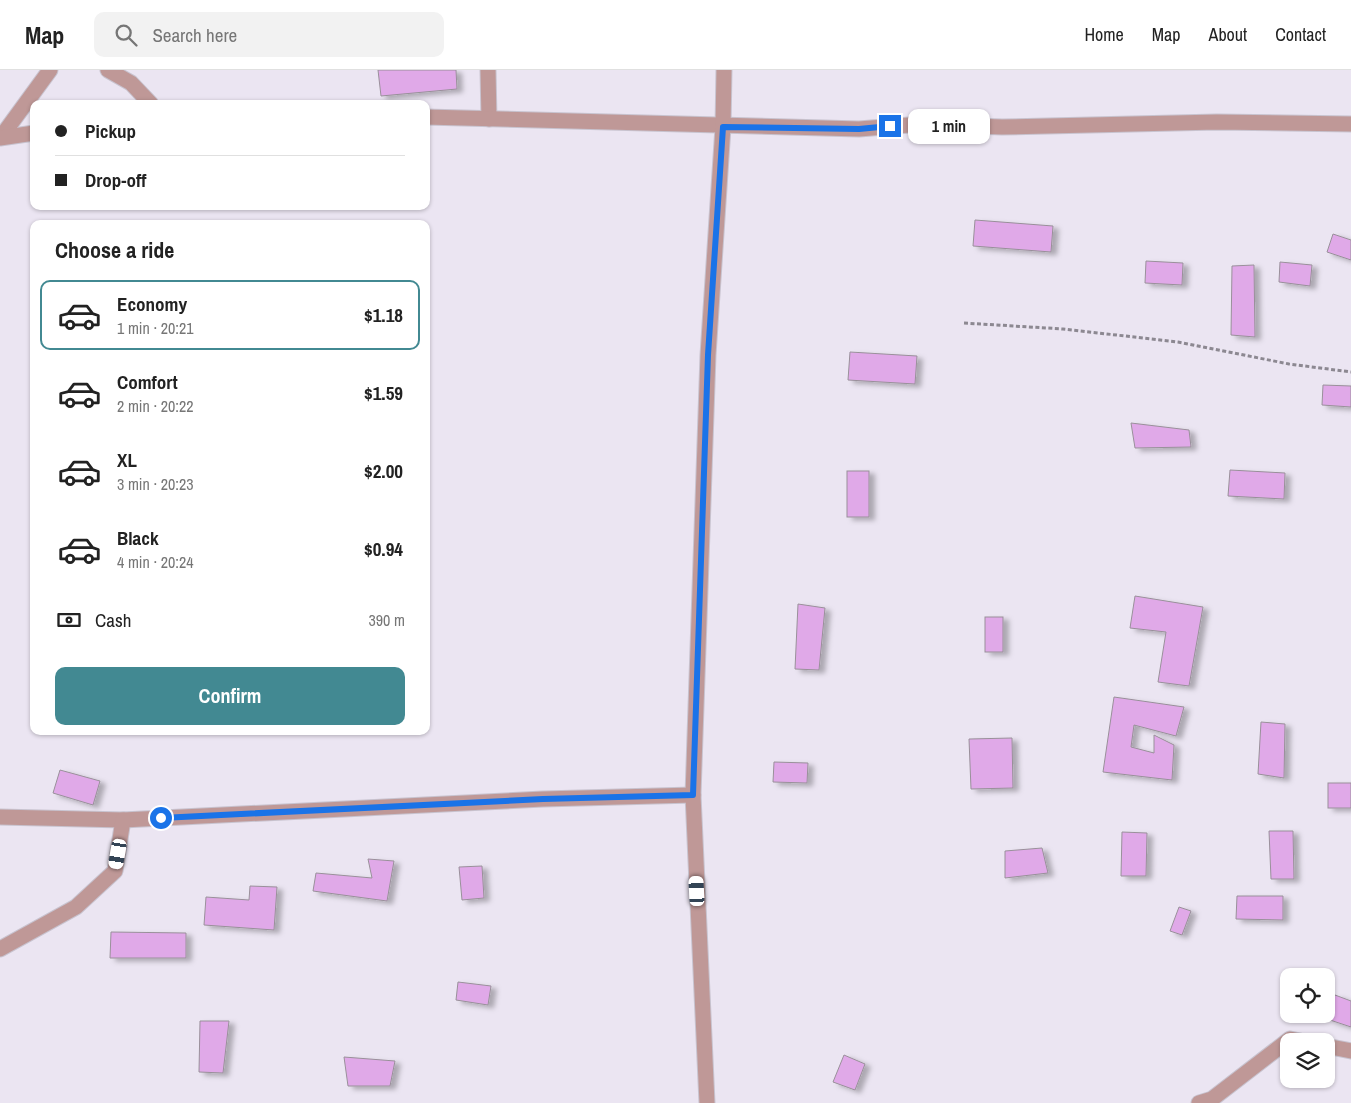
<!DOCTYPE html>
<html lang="en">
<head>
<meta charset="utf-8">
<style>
  body { margin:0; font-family:"Archivo Narrow",sans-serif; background:#f2f2f2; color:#222; height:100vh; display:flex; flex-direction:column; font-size:19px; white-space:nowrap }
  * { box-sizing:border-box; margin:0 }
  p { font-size:16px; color:#767676 }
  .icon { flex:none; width:28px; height:28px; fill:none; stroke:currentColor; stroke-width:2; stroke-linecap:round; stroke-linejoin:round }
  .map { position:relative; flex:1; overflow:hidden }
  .details { position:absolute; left:30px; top:150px; width:400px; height:515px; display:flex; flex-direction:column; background:#fff; border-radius:10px; box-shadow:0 1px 4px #0004 }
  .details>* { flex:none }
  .hud { position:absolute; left:30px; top:30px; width:400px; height:110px; border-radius:10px; box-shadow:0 1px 4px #0004; display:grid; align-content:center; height:110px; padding:0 25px; background:#fff }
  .tools { position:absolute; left:1280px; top:898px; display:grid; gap:10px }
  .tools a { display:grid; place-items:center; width:55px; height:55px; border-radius:10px; background:#fff; box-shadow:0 1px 4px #0004; font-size:25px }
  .end { position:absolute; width:22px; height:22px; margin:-11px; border:6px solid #1a73e8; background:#fff; box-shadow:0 0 0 2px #fff }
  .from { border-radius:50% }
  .bubble { position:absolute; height:35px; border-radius:10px; background:#fff; box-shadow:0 1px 4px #0004; font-size:16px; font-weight:800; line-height:35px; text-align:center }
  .car { position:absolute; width:15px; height:30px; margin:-15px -8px; border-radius:6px; box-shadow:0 0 4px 1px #0007; background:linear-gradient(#fff 24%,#345 0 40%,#fff 0 76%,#345 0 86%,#fff 0) }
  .hud b { display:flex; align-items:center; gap:18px; height:48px; font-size:19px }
  .hud b+b { border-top:1px solid #e0e0e0 }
  .hud i { width:12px; height:12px; background:#222 }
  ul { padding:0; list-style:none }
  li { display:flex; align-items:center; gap:15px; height:70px; margin:0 10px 8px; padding:0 15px; border:2px solid transparent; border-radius:10px }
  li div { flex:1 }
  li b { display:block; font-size:19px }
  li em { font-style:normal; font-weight:800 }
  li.active { border-color:#428992 }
  li>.icon { width:45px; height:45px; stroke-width:1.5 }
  h2 { padding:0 25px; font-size:22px; line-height:60px }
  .pay { display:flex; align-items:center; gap:12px; height:55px; padding:0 25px; font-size:19px }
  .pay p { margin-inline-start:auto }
  .action { display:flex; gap:10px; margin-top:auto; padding:10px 25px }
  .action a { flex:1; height:58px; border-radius:10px; background:#428992; color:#fff; font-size:20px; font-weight:800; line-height:58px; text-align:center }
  header { display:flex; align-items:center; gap:30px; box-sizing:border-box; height:70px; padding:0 25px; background:#fff; border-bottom:1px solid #e0e0e0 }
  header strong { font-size:24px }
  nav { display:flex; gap:28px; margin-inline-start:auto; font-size:18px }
  .search { width:350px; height:45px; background:#f2f2f2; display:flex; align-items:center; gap:12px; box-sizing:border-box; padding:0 18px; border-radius:10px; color:#767676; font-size:19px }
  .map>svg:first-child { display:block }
  .building { fill:#e0a9e8; stroke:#99909a; filter:url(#shadow) }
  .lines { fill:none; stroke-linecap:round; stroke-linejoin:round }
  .minor-casing { stroke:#c8c3cf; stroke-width:17 }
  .path { stroke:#8c8891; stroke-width:3; stroke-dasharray:4 2.5; stroke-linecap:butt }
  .minor { stroke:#bf9897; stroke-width:15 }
  .route { stroke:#1a73e8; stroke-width:6 }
</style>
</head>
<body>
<header>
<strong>Map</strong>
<div class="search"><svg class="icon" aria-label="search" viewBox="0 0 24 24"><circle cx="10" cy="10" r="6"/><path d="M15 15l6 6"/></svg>Search here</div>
<nav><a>Home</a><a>Map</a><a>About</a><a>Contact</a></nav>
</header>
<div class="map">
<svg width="1351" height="1033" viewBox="0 0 1351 1033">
  <defs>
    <filter id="shadow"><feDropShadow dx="5.5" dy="3" stdDeviation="2.5" flood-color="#0004"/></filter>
  </defs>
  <rect width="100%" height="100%" fill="#ebe5f2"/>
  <g class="building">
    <polygon points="378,0 456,0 457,19 381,26"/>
    <polygon points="975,150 1053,156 1051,182 973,176"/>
    <polygon points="1333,164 1351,170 1351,190 1327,182"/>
    <polygon points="1146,191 1183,193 1182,215 1145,213"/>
    <polygon points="1280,192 1312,195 1310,216 1279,212"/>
    <polygon points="1254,195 1255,267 1231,265 1232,196"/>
    <polygon points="850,282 917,286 915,314 848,310"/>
    <polygon points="1323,315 1351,316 1351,337 1322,335"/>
    <polygon points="1131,353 1189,360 1191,377 1135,378"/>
    <polygon points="1230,400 1285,403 1284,429 1228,426"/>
    <rect x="847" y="401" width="22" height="46"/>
    <polygon points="1135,526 1203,537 1189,616 1158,612 1166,562 1130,558"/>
    <polygon points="798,534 825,538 819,600 795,599"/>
    <rect x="985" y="547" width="18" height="35"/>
    <polygon points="1114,627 1184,637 1176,666 1134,655 1131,677 1154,683 1154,665 1174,675 1172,710 1103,702"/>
    <polygon points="1261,652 1285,654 1284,708 1258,704"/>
    <polygon points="1012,668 1013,718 971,719 969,669"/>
    <polygon points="774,692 808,693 807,713 773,712"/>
    <polygon points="60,700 100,711 93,735 53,723"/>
    <rect x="1328" y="713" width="23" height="25"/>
    <polygon points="1269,761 1293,761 1294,809 1271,809"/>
    <polygon points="1122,762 1147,763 1146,806 1121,806"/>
    <polygon points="1042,778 1048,803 1005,808 1005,781"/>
    <polygon points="368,789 394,791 387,831 313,821 316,803 372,808"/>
    <polygon points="482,796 484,828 462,830 459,797"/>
    <polygon points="250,816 277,817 274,860 204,855 206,827 249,830"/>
    <polygon points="1237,826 1283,826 1283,850 1236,849"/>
    <polygon points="1179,837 1191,841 1182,865 1170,861"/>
    <polygon points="111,862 186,863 186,888 110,888"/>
    <polygon points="458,912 491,916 488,935 456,930"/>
    <polygon points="1335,925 1351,931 1351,957 1327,949"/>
    <polygon points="200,951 229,951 223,1003 199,1002"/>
    <polygon points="844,985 865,994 855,1020 833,1012"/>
    <polygon points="344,987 395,991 390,1016 348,1016"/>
  </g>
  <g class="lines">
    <defs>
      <g id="minor">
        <polyline points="108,0 131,13 151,34"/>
        <polyline points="488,0 489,49"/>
        <polyline points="426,47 859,59 922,54 1002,57 1217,52 1351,54"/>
        <polyline points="1,67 50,0"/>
        <polyline points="0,68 34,63"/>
        <polyline points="0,747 123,750 543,729 693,725"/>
        <polyline points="0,879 76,837 115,801 123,750"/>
        <polyline points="1326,976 1351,981"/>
        <polyline points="707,1033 693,725 708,285 723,57 724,0"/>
        <polyline points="1199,1033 1212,1029 1290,969 1300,971"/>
      </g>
    </defs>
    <use href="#minor" class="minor-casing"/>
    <polyline class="path" points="964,253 1063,259 1178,272 1289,294 1351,302"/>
    <use href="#minor" class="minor"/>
  </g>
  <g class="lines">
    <polyline class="route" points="161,748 543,729 693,725 708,285 723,57 859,59 890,56"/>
  </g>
</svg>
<div class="tools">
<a><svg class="icon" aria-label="locate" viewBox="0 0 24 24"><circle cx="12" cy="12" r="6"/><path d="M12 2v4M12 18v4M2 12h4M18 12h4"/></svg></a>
<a><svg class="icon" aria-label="layers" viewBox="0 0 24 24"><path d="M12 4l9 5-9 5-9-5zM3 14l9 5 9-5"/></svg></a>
</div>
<i class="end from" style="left:161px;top:748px"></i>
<i class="end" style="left:890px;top:56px"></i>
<div class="bubble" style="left:908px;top:39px;width:82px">1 min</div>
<i class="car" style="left:118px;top:784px;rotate:190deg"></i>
<i class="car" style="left:697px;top:821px;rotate:357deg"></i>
<div class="hud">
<b><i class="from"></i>Pickup</b>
<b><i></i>Drop-off</b>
</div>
<section class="details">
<h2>Choose a ride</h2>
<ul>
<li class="active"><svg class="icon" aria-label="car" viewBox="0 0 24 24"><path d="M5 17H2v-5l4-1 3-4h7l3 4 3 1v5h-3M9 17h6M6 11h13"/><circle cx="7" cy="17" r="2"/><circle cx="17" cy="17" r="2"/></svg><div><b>Economy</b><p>1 min · 20:21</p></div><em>$1.18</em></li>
<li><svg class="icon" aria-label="car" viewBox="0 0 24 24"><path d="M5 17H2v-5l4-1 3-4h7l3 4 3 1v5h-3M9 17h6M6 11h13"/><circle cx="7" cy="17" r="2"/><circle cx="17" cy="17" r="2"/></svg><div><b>Comfort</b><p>2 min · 20:22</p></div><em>$1.59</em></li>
<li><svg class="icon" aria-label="car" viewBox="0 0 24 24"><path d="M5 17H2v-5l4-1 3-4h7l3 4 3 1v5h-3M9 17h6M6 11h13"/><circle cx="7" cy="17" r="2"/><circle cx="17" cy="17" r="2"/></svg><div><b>XL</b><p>3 min · 20:23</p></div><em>$2.00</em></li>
<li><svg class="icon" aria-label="car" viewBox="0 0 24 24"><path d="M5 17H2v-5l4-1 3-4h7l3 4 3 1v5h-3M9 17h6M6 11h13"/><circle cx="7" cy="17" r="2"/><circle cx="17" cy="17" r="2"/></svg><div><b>Black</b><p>4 min · 20:24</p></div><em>$0.94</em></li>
</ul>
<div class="pay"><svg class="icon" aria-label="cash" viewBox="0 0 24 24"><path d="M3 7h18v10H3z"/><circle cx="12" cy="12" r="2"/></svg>Cash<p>390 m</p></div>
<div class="action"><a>Confirm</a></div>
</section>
</div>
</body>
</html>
